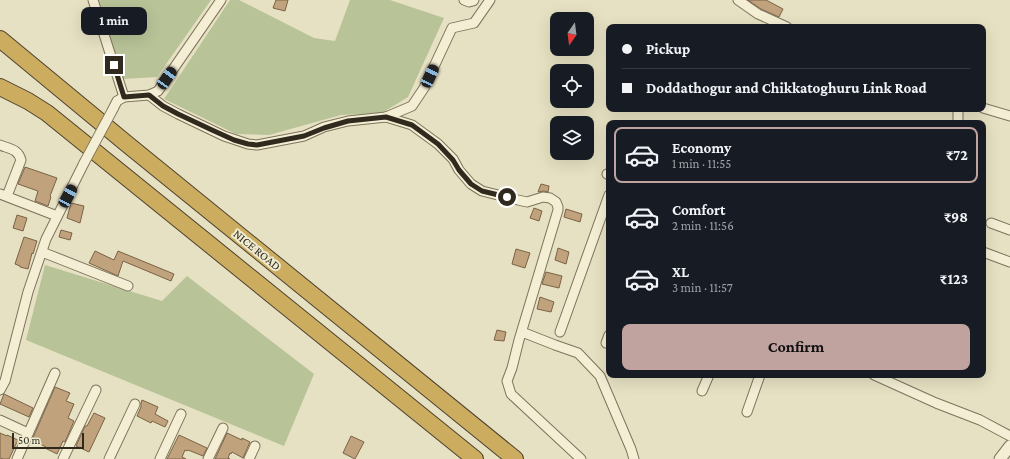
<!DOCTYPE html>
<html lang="en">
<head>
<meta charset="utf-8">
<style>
  body { margin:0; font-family:"Crimson Pro",serif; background:#242831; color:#f1f3f6; height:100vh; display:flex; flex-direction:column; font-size:15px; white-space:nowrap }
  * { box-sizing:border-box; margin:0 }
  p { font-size:13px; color:#9ea1a6 }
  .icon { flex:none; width:22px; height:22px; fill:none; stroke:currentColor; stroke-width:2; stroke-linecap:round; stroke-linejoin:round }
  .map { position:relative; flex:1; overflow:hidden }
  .drawer { position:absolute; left:606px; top:120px; width:380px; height:258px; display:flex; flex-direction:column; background:#171b24; border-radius:8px; box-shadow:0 4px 16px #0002 }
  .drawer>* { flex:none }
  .guide { position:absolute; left:606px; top:24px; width:380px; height:88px; border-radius:8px; box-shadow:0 4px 16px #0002; display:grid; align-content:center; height:88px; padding:0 16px; background:#171b24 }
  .needle { width:26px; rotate:194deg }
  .controls { position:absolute; left:550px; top:12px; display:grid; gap:8px }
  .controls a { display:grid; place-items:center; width:44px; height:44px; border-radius:8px; background:#171b24; box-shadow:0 4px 16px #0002; font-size:20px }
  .scale { position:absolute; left:12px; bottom:10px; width:72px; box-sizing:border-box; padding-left:4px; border:2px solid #302a1e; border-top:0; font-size:11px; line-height:14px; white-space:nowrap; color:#302a1e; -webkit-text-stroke:3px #efebd1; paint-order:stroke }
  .end { position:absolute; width:18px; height:18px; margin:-9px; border:5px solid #302a1e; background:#fff; box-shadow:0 0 0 2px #fff }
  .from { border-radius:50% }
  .bubble { position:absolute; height:28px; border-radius:8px; background:#171b24; box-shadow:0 4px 16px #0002; font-size:13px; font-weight:700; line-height:28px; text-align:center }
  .car { position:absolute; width:12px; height:24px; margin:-12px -6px; border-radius:5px; box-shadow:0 0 3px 1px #0007; background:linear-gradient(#222 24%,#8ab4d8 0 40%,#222 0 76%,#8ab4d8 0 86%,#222 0) }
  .guide b { display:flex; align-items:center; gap:14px; height:38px; font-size:15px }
  .guide b+b { border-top:1px solid #363941 }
  .guide i { width:10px; height:10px; background:#f1f3f6 }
  ul { padding:7px 0 0; list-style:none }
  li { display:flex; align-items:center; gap:12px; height:56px; margin:0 8px 6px; padding:0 8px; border:2px solid transparent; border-radius:8px }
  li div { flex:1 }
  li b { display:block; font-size:15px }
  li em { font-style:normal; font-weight:700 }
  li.on { border-color:#c0a29f }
  li>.icon { width:36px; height:36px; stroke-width:1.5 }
  .action { display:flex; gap:8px; margin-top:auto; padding:8px 16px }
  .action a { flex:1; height:46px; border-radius:8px; background:#c0a29f; color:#111; font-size:16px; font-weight:700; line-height:46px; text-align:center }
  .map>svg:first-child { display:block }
  .green { fill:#b8c398 }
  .building { fill:#c0a37d; stroke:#7a6245 }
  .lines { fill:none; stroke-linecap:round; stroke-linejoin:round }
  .minor-casing { stroke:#7e735c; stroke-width:11 }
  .tertiary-casing { stroke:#7e735c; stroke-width:13 }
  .motorway-casing { stroke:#4d4230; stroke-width:18 }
  .minor { stroke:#f3eed4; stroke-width:9 }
  .tertiary { stroke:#f3eed4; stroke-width:11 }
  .motorway { stroke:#ccac5e; stroke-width:16 }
  .minor-bridge-casing { stroke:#7e735c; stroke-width:11; stroke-linecap:butt }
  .minor-bridge { stroke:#f3eed4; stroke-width:9 }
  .route { stroke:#302a1e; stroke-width:5 }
  .labels { text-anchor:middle; stroke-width:4; stroke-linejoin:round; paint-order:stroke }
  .street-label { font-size:12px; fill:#302a1e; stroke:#efebd1 }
</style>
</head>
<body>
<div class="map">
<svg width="1010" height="459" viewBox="0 0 1010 459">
  <rect width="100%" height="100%" fill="#e7e1c3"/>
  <g class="green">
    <polygon points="99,0 211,0 157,77 123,79 99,1"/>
    <polygon points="230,0 239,0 314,38 335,41 350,0 390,0 444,18 408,97 382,113 341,115 269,135 236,134 164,99"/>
    <polygon points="45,265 162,301 187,276 314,374 284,446 26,340"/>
  </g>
  <g class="building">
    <polygon points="276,0 288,0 285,11 273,8"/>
    <polygon points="748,0 766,0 783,9 779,17 761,9"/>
    <polygon points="25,167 57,178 50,196 51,197 48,206 35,201 38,191 18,184"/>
    <polygon points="541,184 549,186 548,192 544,191 538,192"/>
    <polygon points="71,203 84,206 80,223 67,218"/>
    <polygon points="534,208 542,211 539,221 530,218"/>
    <polygon points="566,209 582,214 580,222 564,217"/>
    <polygon points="17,215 27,218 23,231 13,228"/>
    <polygon points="61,230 72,233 70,240 59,237"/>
    <polygon points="24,237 37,241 33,254 32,253 28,269 20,267 20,266 15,264"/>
    <polygon points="558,248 569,252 566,264 555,260"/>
    <polygon points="516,249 530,253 525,268 512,264"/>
    <polygon points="95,251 114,260 118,251 174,274 171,281 123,261 118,276 89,263"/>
    <polygon points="546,272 562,276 559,288 542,284"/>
    <polygon points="540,297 554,302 551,312 537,309"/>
    <polygon points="497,330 506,332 504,341 494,340"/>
    <polygon points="55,387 70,393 66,401 74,404 68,418 74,421 65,442 63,441 57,454 45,448 46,447 32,440"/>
    <polygon points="4,394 33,408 29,417 0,404"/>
    <polygon points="142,400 158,407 155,414 168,421 165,427 152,421 151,423 137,416 141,407 141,403"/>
    <polygon points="94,413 105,418 89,452 76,446 85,426 87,426"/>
    <polygon points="0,433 7,436 7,435 18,440 9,459 3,459 0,458"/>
    <polygon points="227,433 242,440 242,438 250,442 243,458 232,452 231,454 230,453 228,458 230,459 215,459"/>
    <polygon points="179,435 207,448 203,456 188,450 187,451 185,450 182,457 186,459 167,459"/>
    <polygon points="351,436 364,442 355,459 343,453"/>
  </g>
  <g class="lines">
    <defs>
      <g id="minor">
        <polyline points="93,0 124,97"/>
        <polyline points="464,0 469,2 473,1 474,0"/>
        <polyline points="738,0 758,14 787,27"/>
        <polyline points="149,95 163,106 178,114 224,136 248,144 257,145 304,136 324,127 348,121 386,117 412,125 438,144 453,159 459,170 471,184 482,191 518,200 527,202 543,197 550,198 556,202 558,207 558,210 519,340 512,368 507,381 511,394 581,459"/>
        <polyline points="983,108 1010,116"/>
        <polyline points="113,109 117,101 124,97 149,95 158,91 221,0"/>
        <polyline points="386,117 412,106 424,88 452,28 474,23 490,0"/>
        <polyline points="958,123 958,109"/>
        <path d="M0,145C10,149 18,149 21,160L7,196"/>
        <polyline points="607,174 609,175"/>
        <polyline points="0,194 57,216"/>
        <polyline points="991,223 1010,230"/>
        <polyline points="42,252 128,286"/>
        <polyline points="983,252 1010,262"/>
        <polyline points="522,332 555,345 578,353 600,376 631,449 634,459"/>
        <polyline points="560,332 609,195"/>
        <polyline points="606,343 609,335"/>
        <polyline points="874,375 936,403 980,420 1010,436"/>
        <polyline points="0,390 5,381 28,292 46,239 84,163"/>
        <polyline points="702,391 709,375"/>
        <polyline points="747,412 760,375"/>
        <polyline points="0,420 28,433"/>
        <polyline points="17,459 55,373"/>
        <polyline points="63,459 96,390"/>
        <polyline points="109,459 135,404"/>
        <polyline points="160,459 181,414"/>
        <polyline points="208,459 223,428"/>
        <polyline points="249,459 255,446"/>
      </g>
      <polyline id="tertiary" points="1000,459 1010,446"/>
      <g id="motorway">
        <polyline points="0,39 127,144 515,459"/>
        <polyline points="0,87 28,101 47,113 475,459"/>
      </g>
    </defs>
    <use href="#minor" class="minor-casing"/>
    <use href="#tertiary" class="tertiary-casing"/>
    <use href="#motorway" class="motorway-casing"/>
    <use href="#minor" class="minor"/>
    <use href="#tertiary" class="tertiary"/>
    <use href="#motorway" class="motorway"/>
    <defs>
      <polyline id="minor-bridge" points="84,163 113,109"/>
    </defs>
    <use href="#minor-bridge" class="minor-bridge-casing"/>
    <use href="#minor-bridge" class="minor-bridge"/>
  </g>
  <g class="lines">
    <polyline class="route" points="114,65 124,97 149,95 163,106 178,114 212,130 234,140 248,144 257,145 304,136 324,128 348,121 386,117 412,125 438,144 453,160 459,170 471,184 482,191 507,197"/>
  </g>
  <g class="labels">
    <g class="street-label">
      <text transform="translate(257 250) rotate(39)" y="4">NICE ROAD</text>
    </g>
  </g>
</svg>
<div class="controls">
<a><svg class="needle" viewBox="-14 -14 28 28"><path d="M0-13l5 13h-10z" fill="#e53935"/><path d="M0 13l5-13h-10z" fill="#9ea1a6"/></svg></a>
<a><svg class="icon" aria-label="locate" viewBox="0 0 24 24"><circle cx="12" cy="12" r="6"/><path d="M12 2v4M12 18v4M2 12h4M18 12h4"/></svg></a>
<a><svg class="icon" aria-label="layers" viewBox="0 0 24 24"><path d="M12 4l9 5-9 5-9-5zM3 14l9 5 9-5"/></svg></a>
</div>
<div class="scale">50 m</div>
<i class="end from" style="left:507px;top:197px"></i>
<i class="end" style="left:114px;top:65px"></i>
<div class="bubble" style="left:81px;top:7px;width:66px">1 min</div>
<i class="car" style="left:430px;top:76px;rotate:25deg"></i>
<i class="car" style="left:167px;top:78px;rotate:35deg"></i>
<i class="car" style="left:68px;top:196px;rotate:28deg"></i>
<div class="guide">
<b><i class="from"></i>Pickup</b>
<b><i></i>Doddathogur and Chikkatoghuru Link Road</b>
</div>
<section class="drawer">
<ul>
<li class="on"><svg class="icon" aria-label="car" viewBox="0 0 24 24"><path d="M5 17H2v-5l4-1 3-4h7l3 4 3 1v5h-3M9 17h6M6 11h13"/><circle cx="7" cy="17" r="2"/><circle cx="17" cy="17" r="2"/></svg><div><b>Economy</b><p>1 min · 11:55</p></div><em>₹72</em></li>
<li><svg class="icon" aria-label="car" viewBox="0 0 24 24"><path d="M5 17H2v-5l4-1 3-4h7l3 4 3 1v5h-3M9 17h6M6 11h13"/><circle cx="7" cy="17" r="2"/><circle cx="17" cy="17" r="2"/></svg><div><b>Comfort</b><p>2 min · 11:56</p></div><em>₹98</em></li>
<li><svg class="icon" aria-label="car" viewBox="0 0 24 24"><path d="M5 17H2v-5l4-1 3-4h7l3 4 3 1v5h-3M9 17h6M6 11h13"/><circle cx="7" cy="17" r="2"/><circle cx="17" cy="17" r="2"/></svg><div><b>XL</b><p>3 min · 11:57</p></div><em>₹123</em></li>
</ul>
<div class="action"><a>Confirm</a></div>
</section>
</div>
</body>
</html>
